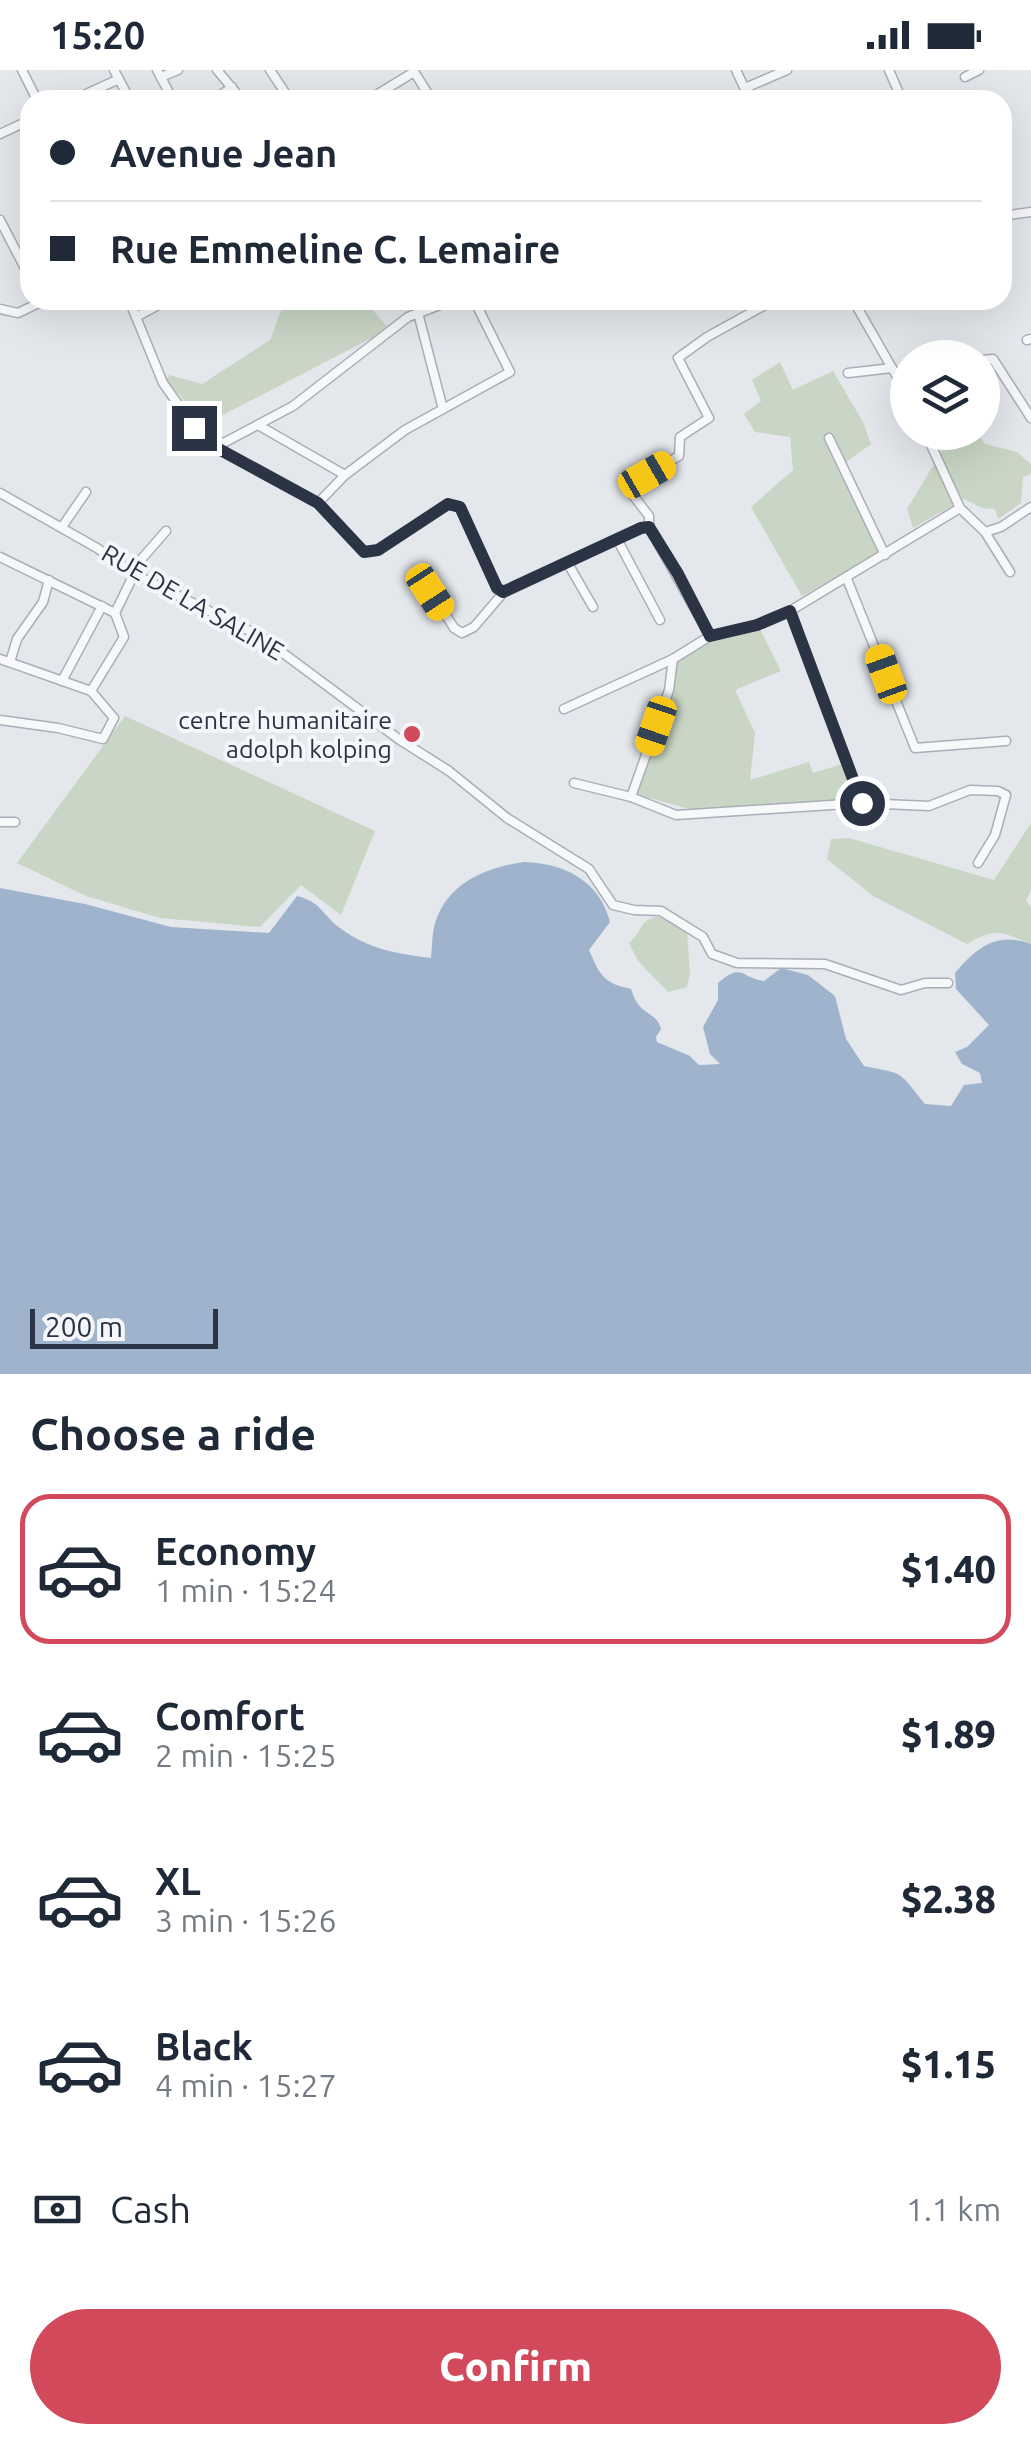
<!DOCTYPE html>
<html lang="en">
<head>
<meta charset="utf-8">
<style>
  body { margin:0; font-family:Ubuntu,sans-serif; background:#f6f6f7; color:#1f2937; height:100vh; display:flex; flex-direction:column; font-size:38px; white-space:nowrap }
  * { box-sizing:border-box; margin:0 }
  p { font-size:32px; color:#747a83 }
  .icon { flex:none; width:55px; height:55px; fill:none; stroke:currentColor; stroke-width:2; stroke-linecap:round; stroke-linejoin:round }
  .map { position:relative; height:1304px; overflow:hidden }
  .drawer { display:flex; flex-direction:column; background:#fff; flex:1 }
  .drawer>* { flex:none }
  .guide { position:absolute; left:20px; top:20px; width:992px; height:220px; border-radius:30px; box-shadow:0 10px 40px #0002; display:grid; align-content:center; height:220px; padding:0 30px; background:#fff }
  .controls { position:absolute; left:890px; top:270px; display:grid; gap:20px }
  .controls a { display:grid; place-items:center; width:110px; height:110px; border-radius:50%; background:#fff; box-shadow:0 10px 40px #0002; font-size:50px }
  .scale { position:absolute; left:30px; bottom:25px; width:188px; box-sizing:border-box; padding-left:10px; border:5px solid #2b3445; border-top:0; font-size:28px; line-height:35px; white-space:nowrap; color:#2b3445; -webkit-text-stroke:8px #f4f6f9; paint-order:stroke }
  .end { position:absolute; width:45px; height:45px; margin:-22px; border:12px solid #2b3445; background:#fff; box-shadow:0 0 0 5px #fff }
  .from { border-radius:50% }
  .car { position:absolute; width:30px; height:60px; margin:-30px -15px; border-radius:12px; box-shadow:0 0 8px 2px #0007; background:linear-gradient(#f5c518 24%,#345 0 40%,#f5c518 0 76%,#345 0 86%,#f5c518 0) }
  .guide b { display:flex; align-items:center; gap:35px; height:95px; font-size:38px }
  .guide b+b { border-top:2px solid #e0e1e3 }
  .guide i { width:25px; height:25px; background:#1f2937 }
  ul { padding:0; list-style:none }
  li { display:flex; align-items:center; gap:30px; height:150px; margin:0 20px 15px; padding:0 10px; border:5px solid transparent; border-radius:30px }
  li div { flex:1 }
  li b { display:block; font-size:38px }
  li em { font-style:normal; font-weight:800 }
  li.on { border-color:#d1495b }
  li>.icon { width:90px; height:90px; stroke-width:1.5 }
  h2 { padding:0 30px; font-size:45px; line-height:120px }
  .pay { display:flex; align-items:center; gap:25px; height:110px; padding:0 30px; font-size:38px }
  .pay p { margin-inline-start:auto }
  .cta { display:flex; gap:20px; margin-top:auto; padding:20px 30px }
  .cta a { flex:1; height:115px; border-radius:60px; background:#d1495b; color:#fff; font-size:40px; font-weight:800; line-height:115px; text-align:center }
  .status { display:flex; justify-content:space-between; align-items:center; height:70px; padding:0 50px; background:#fff; direction:ltr }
  .status svg { height:28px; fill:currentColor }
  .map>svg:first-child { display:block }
  .green { fill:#c9d6c5 }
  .water { fill:#9fb4cc }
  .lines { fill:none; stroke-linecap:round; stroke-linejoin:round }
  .street-casing { stroke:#a9aeb7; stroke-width:11 }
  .street { stroke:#f7f8fa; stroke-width:8 }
  .route { stroke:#2b3445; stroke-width:12 }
  .poi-dot { fill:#d1495b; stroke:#f4f6f9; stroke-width:4 }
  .labels { text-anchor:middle; stroke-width:8; stroke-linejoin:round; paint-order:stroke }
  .street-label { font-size:25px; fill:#2b3445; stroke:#f4f6f9 }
  .poi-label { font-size:25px; fill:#2b3445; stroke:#f4f6f9; text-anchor:end }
</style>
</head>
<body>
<div class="status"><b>15:20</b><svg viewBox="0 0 49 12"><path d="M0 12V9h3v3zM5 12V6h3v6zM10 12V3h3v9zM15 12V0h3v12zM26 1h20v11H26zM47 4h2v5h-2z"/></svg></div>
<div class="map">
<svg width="1031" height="1304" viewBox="0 0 1031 1304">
  <rect width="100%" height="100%" fill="#e4e7ec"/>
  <g class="green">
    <polygon points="285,230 364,230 389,259 219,347 190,337 166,310 169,305 202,314 270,270"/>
    <polygon points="780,292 793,320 833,301 863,352 871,374 846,392 886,480 802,526 751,437 793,400 790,367 755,362 744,344 761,331 752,310"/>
    <polygon points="933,363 977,363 985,374 1017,382 1031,394 1031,404 1023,407 1021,433 998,449 995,439 982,438 964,429 913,458 907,439 942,381"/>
    <polygon points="760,559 781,601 735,620 755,663 750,710 809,692 813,703 846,693 859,732 693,740 635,724 676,590 717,566"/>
    <polygon points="125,646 375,761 341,845 301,815 260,857 160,848 86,826 17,793"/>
    <path d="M1031,753V820L1026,831L1031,837V874C1000,862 998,856 967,874L873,826L827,789L831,769L849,768L994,810Z"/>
    <path d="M667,846L687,861L690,904L687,917L668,922L638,891L629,873C646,858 637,847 667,846Z"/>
  </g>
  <path class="water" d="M524,792C564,793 600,811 610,852L589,880C600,905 603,913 631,919C639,947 656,940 661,959L656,967L657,972L690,986L699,995L720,994L710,984L703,957L718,930V913C743,892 740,908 764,911L781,898L808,905L835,926L846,969L864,996C906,1005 897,999 925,1034L951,1036L964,1015L982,1013L980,1003L962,994L955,982L967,977L989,955L956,919L955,903C977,877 997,861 1031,874V1304H0V818L85,834L171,857L269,863L297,826C323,833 321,844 340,858C368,879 398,884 431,888C432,878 432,867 434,857C445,814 484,798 524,792Z"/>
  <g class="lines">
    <defs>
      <g id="street">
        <polyline points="22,0 37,30"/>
        <polyline points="114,0 130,30"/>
        <polyline points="157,0 173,30"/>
        <polyline points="217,0 242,30"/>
        <polyline points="270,0 290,30"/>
        <polyline points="413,0 432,30"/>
        <polyline points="736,0 750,30"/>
        <polyline points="889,0 902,30"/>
        <polyline points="161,7 178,0"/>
        <polyline points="965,7 979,0"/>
        <polyline points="745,18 787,0"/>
        <polyline points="73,30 119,9"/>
        <polyline points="214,30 232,17"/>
        <polyline points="368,30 414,2"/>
        <polyline points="0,64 30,50"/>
        <polyline points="1002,146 1031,142"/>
        <polyline points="0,150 30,208"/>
        <polyline points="129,230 163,313 205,372 318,433 364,482 379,480 447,434 460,437 497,518 503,523 641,458 649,457 710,566 757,555 790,541 960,438"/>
        <polyline points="853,230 908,326"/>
        <polyline points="0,239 18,243 45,230"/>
        <polyline points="136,247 168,230"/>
        <polyline points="1027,270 1031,269"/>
        <polyline points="982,290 993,289 1031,348"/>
        <polyline points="848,303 892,298"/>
        <polyline points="443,339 510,302 474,230"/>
        <polyline points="258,355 345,405 405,360 443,339 418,243"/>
        <polyline points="925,362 960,438 985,462 1010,502"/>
        <polyline points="829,368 885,485"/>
        <polyline points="216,377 293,336 408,247 453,230"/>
        <polyline points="0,423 97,478 134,504 260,566 400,670 449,701 507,748 589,799 613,835 634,840 661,841 703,867 712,884 737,893 825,894 901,920 925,913 948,913"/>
        <polyline points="318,433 345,405"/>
        <polyline points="62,457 86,422"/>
        <polyline points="649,457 649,446 632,424 633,412 679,386 680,367 709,348 678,288 707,267 774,230"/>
        <polyline points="985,462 1001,457 1031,437"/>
        <polyline points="617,469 660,550"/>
        <polyline points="0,487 115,543 124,567 91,621"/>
        <polyline points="567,492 593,537"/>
        <polyline points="131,501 166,461"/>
        <polyline points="847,509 915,678 1006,671"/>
        <polyline points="431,522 454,558 462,563 474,557 503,523"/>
        <polyline points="790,541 862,733"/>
        <polyline points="115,543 134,504"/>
        <polyline points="0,589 91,621 114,648 103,669 58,658 0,650"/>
        <polyline points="10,592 17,569 43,532 49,510"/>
        <polyline points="62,611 102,536"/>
        <polyline points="564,639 673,589"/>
        <polyline points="574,713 631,727 676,745 862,733 929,736 970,720 998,721 1006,725 995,765 978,793"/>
        <polyline points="631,727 669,620 673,589 710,566"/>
        <polyline points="0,752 15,752"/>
      </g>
    </defs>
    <use href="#street" class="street-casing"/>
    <use href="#street" class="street"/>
  </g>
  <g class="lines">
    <polyline class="route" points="194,358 206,372 318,433 364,482 378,480 448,434 460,437 497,518 503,522 641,458 649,457 678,504 710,566 757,555 790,541 862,733"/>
  </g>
  <circle class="poi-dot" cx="412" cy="664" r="10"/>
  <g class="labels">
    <g class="street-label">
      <text transform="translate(193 532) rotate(30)" y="9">RUE DE LA SALINE</text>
    </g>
    <g class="poi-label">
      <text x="392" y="659">centre humanitaire<tspan x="392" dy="29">adolph kolping</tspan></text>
    </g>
  </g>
</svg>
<div class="controls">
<a><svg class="icon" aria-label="layers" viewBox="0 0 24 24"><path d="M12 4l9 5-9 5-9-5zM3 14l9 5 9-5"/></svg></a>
</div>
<div class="scale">200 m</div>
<i class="end from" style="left:862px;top:733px"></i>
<i class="end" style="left:194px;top:358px"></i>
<i class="car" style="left:647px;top:405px;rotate:60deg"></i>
<i class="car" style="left:430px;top:522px;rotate:147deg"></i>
<i class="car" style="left:886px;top:604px;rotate:340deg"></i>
<i class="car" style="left:656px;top:656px;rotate:199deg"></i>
<div class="guide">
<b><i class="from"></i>Avenue Jean</b>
<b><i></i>Rue Emmeline C. Lemaire</b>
</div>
</div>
<section class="drawer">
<h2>Choose a ride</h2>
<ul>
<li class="on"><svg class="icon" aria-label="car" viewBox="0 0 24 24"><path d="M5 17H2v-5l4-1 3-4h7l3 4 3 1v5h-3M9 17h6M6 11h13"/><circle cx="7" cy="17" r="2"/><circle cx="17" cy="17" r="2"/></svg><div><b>Economy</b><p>1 min · 15:24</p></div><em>$1.40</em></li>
<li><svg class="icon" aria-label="car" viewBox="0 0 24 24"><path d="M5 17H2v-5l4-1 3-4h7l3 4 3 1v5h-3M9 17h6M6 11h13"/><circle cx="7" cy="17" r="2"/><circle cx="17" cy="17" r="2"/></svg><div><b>Comfort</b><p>2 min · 15:25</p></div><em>$1.89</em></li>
<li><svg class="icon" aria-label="car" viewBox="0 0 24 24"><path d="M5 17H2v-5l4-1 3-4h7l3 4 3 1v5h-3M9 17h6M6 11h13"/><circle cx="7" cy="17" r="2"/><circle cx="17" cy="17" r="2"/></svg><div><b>XL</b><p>3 min · 15:26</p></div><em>$2.38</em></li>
<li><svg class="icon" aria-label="car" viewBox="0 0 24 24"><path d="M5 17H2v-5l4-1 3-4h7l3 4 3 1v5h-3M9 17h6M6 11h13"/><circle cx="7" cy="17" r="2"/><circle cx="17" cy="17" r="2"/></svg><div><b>Black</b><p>4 min · 15:27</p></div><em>$1.15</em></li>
</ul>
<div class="pay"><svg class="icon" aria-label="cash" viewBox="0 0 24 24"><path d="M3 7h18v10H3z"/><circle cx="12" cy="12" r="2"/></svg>Cash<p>1.1 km</p></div>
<div class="cta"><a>Confirm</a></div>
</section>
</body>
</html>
